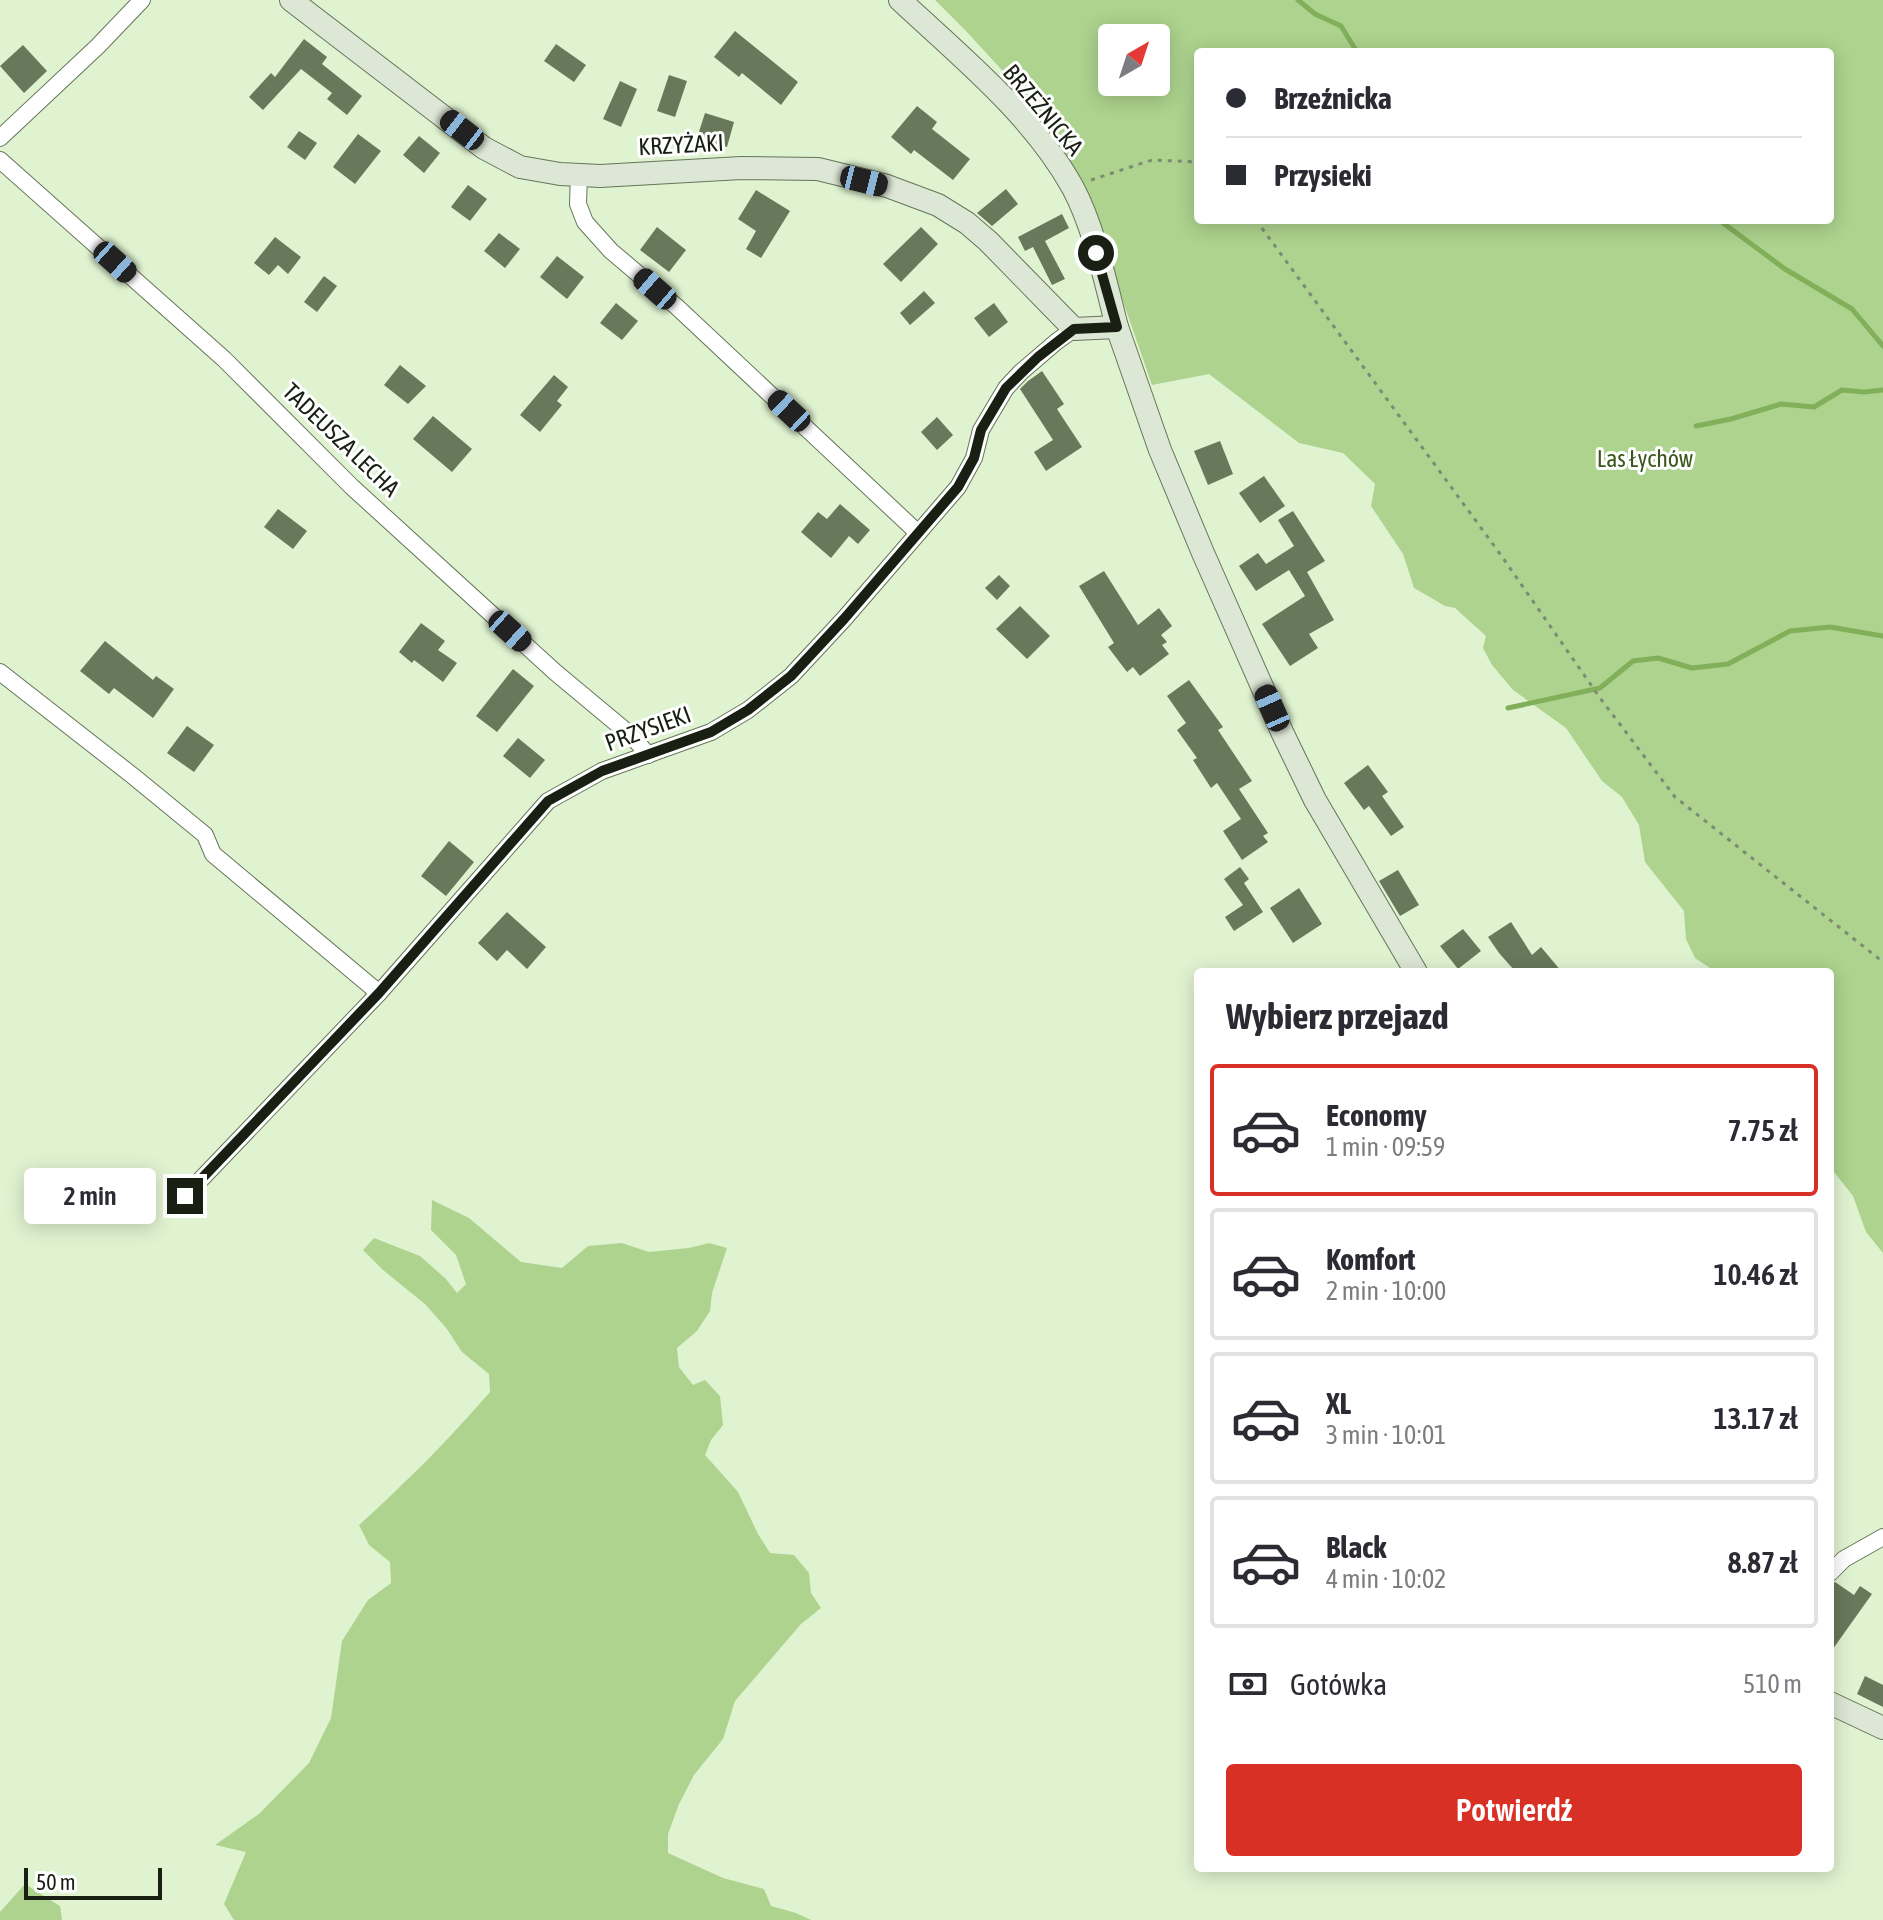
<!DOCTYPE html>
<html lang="pl">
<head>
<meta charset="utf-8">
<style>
  body { margin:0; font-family:"Asap Condensed",sans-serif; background:#f2f2f3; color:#2b2b33; height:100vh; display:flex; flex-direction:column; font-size:30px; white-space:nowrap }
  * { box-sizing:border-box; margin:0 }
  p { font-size:26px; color:#7c7c81 }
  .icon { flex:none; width:44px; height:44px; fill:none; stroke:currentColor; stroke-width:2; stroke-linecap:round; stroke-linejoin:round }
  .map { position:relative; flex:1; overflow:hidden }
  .side { position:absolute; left:1194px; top:968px; width:640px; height:904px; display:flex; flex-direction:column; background:#fff; border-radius:8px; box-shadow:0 4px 20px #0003 }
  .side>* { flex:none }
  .guide { position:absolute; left:1194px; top:48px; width:640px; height:176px; border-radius:8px; box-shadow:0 4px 20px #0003; display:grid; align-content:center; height:176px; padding:0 32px; background:#fff }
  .needle { width:52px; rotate:39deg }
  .fabs { position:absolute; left:1098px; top:24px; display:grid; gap:16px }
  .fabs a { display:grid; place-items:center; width:72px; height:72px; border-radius:8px; background:#fff; box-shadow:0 4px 20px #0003; font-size:40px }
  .scale { position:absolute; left:24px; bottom:20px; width:138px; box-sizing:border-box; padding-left:8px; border:4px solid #191f13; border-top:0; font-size:22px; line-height:28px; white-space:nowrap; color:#191f13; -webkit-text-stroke:6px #fff; paint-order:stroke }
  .end { position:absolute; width:36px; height:36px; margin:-18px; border:10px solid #191f13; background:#fff; box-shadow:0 0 0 4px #fff }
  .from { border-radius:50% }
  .bubble { position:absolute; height:56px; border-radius:8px; background:#fff; box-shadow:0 4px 20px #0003; font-size:26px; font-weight:600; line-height:56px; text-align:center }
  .car { position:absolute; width:24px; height:48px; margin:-24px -12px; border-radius:10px; box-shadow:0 0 6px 2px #0007; background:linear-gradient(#222 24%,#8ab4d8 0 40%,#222 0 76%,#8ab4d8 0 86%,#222 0) }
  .guide b { display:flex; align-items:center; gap:28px; height:76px; font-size:30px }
  .guide b+b { border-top:2px solid #e1e1e2 }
  .guide i { width:20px; height:20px; background:#2b2b33 }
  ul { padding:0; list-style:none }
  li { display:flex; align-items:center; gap:24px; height:132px; margin:0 16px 12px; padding:0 16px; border:4px solid #e1e1e2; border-radius:8px }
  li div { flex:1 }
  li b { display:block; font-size:30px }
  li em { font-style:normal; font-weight:600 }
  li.on { border-color:#d93025 }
  li>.icon { width:72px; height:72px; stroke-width:1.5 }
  h2 { padding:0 32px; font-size:36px; line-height:96px }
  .pay { display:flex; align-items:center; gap:20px; height:88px; padding:0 32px; font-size:30px }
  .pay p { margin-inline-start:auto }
  .cta { display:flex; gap:16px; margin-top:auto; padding:16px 32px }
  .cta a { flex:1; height:92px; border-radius:8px; background:#d93025; color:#fff; font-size:32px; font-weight:600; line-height:92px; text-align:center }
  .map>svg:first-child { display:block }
  .green { fill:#add38e; fill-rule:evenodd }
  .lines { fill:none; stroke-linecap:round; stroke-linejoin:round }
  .stream { stroke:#82af59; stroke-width:5 }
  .building { fill:#68795b }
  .street-casing { stroke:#657558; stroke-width:18 }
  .secondary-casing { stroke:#657558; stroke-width:24 }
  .path { stroke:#7e8b73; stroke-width:3; stroke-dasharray:4 6; stroke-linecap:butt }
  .street { stroke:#fff; stroke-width:16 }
  .secondary { stroke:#dde7d5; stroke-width:22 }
  .route { stroke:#191f13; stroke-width:10 }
  .labels { text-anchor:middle; stroke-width:6; stroke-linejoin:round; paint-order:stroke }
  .street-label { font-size:24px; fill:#191f13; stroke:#fff }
  .park-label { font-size:24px; fill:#3a581c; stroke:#fff }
</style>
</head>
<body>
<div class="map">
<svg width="1883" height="1920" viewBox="0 0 1883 1920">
  <rect width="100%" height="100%" fill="#e0f3d1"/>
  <g class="green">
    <path d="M935,0H1883V1253L1866,1232L1853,1196L1830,1167V972H1716L1695,958L1686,939L1684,911L1645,862L1639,825L1622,797L1602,781L1566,728L1513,690L1492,665L1483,648L1486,636L1455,608L1445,606L1414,588L1403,554L1371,506L1375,484L1343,453L1299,443L1209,374L1152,385L1089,203L1050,141L1036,107L966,31ZM1112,38H1156V82H1112ZM1198,52H1830V220H1198Z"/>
    <path d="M432,1200L469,1218L521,1262L562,1268L588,1246L622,1243L649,1252L689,1248L709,1243L727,1248L712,1293L710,1311L697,1331L677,1348L679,1367L693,1385L705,1380L720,1396L723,1425L711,1440L705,1455L738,1492L758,1534L770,1553L794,1555L809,1573L811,1593L821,1608L801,1624L735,1701L723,1739L694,1775L679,1804L668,1834V1853L723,1878L764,1889L771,1906L796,1913L811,1920H234L224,1904L246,1852L215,1845L259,1814L309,1763L331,1718L342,1641L368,1600L391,1583L390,1562L369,1545L359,1525C406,1483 449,1439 490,1392L489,1374L462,1352L447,1329L425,1304L383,1270L363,1250L374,1238L420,1256L446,1279L457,1293L466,1284L456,1255L431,1230Z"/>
    <polygon points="25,1884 60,1906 62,1920 0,1920 0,1912"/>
  </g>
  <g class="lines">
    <g class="stream">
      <polyline points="1298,0 1315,14 1341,26 1357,52"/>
      <polyline points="1719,220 1785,269 1852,309 1883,346"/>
      <polyline points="1696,426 1731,419 1781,404 1814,407 1842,390 1864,392 1883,390"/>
      <polyline points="1508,708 1600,688 1633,661 1658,658 1692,668 1728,664 1790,631 1830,627 1883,636"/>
    </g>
  </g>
  <g class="building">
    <polygon points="735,31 798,82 781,105 742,73 739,77 714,57"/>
    <polygon points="304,39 327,57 322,64 362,96 347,115 327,99 332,93 301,69 263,110 249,97 271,73 275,77"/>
    <polygon points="556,44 586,65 574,82 544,61"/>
    <polygon points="23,45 47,71 24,93 0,66"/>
    <polygon points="669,75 687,81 675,117 657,111"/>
    <polygon points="620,81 637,89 621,127 603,119"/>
    <polygon points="917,106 937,122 932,129 970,159 953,180 914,150 911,154 891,137"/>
    <polygon points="705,113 734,122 727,147 697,138"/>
    <polygon points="299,131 317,143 305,160 287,147"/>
    <polygon points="358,134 381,151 355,184 333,167"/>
    <polygon points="419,136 440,153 424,173 403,155"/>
    <polygon points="468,185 487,199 470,221 451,207"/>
    <polygon points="1006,189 1018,204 992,226 977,213"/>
    <polygon points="756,190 790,211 761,258 746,249 756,231 738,219"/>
    <polygon points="1062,214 1069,228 1045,241 1065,279 1052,285 1033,247 1025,251 1018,237"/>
    <polygon points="657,227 686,250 669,272 640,250"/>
    <polygon points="921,227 938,244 901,282 883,264"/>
    <polygon points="499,233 520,249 505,268 484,251"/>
    <polygon points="275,237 301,257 288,274 278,265 269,275 254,263"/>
    <polygon points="557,256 584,277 567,299 540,277"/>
    <polygon points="324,276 337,286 317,312 304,302"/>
    <polygon points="924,291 935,303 910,325 900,313"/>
    <polygon points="616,303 638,321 622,340 600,323"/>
    <polygon points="994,303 1008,322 989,337 974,318"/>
    <polygon points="400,365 426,386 408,404 384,385"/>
    <polygon points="1042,371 1064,404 1057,409 1082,447 1046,471 1034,452 1053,440 1020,389 1028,381"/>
    <polygon points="554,375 568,387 557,401 562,405 540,432 520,415"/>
    <polygon points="433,416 472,449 452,472 413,439"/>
    <polygon points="937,417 953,435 937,450 921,432"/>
    <polygon points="1220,441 1233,474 1208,485 1194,451"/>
    <polygon points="1264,476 1285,506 1260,523 1239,493"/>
    <polygon points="840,504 870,530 858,544 849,536 831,558 801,532 818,512 827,519"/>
    <polygon points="278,509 307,531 293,549 264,527"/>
    <polygon points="1293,511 1325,561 1307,572 1334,620 1309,634 1318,648 1290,666 1262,624 1305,596 1289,570 1256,591 1239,566 1258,553 1266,564 1294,546 1278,520"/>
    <polygon points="1104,571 1138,625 1159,608 1172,626 1161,635 1167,642 1162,645 1169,654 1140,676 1133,667 1127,672 1108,647 1114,643 1079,586"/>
    <polygon points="999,575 1010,586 997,600 985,588"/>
    <polygon points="1020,606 1050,636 1027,659 996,629"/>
    <polygon points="421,623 445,641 438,650 457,663 443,682 414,660 412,663 399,652"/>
    <polygon points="105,641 153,680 156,676 174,689 153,718 114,688 109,694 80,671"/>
    <polygon points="513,669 534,686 497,732 476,716"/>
    <polygon points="1189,680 1223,727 1218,730 1252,781 1239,789 1268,833 1263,836 1268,842 1242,860 1223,831 1241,819 1217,783 1211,788 1193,760 1197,758 1177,730 1186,723 1167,696"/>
    <polygon points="187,726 214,745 194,772 167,753"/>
    <polygon points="518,738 545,760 530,778 503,756"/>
    <polygon points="1368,765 1388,792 1382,796 1404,827 1391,836 1369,806 1364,810 1344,783"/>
    <polygon points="449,841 474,862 446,896 421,876"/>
    <polygon points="1240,867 1249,879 1244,883 1263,912 1234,931 1225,917 1243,905 1224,879"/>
    <polygon points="1398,870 1419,905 1400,916 1379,881"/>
    <polygon points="1299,888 1322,924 1293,943 1270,908"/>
    <polygon points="507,912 546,947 527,969 507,950 497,961 478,943"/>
    <polygon points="1511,922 1532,955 1541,947 1562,972 1511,972 1514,970 1499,953 1488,937"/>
    <polygon points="1463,929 1481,951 1458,969 1440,946"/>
    <polygon points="1835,1582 1854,1595 1860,1586 1872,1594 1830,1653 1830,1584"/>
    <polygon points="1865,1676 1883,1685 1883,1707 1857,1694"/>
  </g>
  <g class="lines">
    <defs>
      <g id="street">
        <polyline points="0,138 98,46 142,0"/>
        <polyline points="0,160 224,359 352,487 555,672 633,737 648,755"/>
        <polyline points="579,174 578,204 585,222 611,251 677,307 918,533"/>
        <polyline points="0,672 133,776 205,835 213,854 379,993"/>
        <polyline points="185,1196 379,993 548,801 602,771 711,732 748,710 791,676 844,619 958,487 974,458 981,430 1006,388 1021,372 1056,342 1074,329"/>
        <polyline points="1830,1573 1844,1559 1883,1537"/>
      </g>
      <g id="secondary">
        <polyline points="291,0 484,148 520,167 560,174 600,176 741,168 818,169 887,186 938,205 967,223 988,241 1074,329 1117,327 1160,450 1203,553 1283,734 1315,800 1416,972"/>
        <path d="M900,0C960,56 1033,115 1073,188C1094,227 1106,284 1117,327"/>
        <polyline points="1830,1703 1883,1728"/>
      </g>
    </defs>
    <use href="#street" class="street-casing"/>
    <use href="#secondary" class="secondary-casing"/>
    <g class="path">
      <polyline points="1091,180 1152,160 1198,162"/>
      <polyline points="1256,220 1503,558 1600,698 1675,797 1883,962"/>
    </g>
    <use href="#street" class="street"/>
    <use href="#secondary" class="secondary"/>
  </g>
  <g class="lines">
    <polyline class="route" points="185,1196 379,993 548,801 602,771 711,732 748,710 791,676 844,619 958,487 974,458 981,430 1006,388 1038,357 1074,329 1117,327 1096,253"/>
  </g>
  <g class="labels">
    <g class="street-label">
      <text transform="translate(1043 110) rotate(50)" y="8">BRZEŹNICKA</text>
      <text transform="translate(681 145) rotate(-3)" y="8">KRZYŻAKI</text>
      <text transform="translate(341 440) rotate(44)" y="8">TADEUSZA LECHA</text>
      <text transform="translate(648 729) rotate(-20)" y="8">PRZYSIEKI</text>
    </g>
    <g class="park-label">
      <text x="1645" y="467">Las Łychów</text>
    </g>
  </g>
</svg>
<div class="fabs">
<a><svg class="needle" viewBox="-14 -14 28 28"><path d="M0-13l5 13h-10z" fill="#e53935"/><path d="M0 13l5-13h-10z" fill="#7c7c81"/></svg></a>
</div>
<div class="scale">50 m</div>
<i class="end from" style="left:1096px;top:253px"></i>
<i class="end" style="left:185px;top:1196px"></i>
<div class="bubble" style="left:24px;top:1168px;width:132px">2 min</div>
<i class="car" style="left:462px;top:130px;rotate:308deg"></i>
<i class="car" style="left:864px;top:181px;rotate:104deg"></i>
<i class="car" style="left:115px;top:262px;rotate:132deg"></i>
<i class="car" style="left:655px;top:289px;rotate:311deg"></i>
<i class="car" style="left:789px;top:411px;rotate:313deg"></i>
<i class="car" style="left:510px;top:631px;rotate:132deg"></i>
<i class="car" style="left:1272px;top:708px;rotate:336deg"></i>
<div class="guide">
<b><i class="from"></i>Brzeźnicka</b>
<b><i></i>Przysieki</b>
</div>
<section class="side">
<h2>Wybierz przejazd</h2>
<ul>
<li class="on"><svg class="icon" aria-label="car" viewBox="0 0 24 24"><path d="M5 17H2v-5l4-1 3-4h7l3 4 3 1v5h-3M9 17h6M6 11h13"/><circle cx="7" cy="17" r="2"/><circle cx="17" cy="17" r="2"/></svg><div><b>Economy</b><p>1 min · 09:59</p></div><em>7.75 zł</em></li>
<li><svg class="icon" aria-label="car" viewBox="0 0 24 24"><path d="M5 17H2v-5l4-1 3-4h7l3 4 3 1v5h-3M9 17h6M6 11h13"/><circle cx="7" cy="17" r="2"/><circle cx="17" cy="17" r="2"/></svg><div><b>Komfort</b><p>2 min · 10:00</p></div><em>10.46 zł</em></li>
<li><svg class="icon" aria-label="car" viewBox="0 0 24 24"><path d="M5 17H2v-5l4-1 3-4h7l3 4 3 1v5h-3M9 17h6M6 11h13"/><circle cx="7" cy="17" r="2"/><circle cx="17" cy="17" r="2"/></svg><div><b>XL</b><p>3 min · 10:01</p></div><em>13.17 zł</em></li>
<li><svg class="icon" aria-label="car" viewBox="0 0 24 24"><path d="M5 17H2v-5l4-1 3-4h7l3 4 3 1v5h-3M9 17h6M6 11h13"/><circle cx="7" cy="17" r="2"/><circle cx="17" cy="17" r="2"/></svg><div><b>Black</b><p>4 min · 10:02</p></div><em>8.87 zł</em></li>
</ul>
<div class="pay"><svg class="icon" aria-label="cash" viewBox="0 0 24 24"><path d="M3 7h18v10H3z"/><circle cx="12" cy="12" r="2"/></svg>Gotówka<p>510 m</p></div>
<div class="cta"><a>Potwierdź</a></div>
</section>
</div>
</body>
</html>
